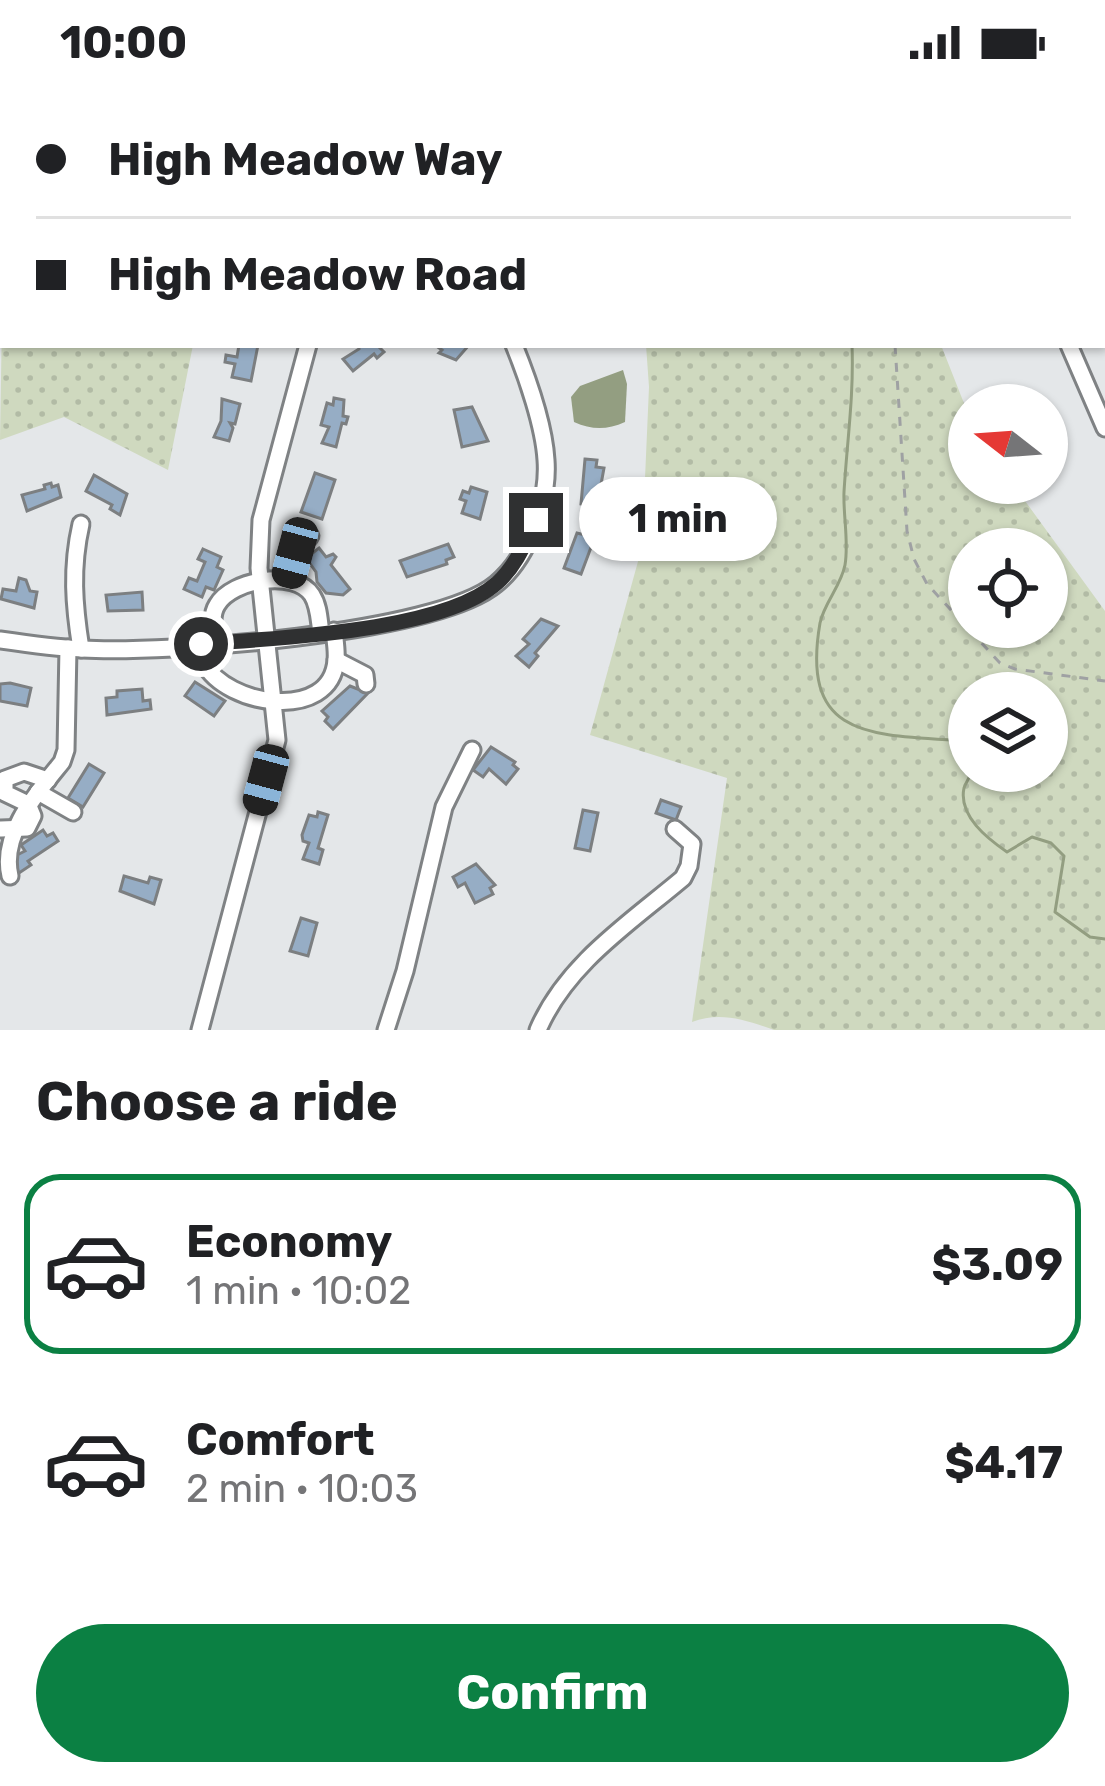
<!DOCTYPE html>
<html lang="en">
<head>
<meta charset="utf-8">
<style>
  body { margin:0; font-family:Rubik,sans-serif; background:#f2f2f2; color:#202124; height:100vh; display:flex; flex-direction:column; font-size:45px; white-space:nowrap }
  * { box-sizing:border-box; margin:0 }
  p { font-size:39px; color:#757577 }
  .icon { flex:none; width:66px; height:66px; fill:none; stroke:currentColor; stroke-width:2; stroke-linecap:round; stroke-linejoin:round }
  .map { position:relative; height:946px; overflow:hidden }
  .drawer { display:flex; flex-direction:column; background:#fff; flex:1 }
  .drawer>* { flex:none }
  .banner { position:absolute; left:0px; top:0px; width:1107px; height:264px; box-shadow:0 3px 9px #0004; display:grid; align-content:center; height:264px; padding:0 36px; background:#fff }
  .needle { width:78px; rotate:287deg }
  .buttons { position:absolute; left:948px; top:300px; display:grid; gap:24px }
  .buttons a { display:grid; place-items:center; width:120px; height:120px; border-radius:50%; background:#fff; box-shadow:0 3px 9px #0004; font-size:60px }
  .end { position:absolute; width:54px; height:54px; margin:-27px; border:15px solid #2f3031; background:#fff; box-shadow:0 0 0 6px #fff }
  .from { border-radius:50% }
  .bubble { position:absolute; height:84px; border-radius:42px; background:#fff; box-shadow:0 3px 9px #0004; font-size:39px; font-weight:700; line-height:84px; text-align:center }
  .car { position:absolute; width:36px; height:72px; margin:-36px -18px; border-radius:15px; box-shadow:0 0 9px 3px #0007; background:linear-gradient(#222 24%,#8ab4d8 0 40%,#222 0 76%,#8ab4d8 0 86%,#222 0) }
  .banner b { display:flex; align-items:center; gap:42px; height:114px; font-size:45px }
  .banner b+b { border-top:3px solid #e0e0e0 }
  .banner i { width:30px; height:30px; background:#202124 }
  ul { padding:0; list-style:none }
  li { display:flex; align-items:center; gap:36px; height:180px; margin:0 24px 18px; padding:0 12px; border:6px solid transparent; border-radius:36px }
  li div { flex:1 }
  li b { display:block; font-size:45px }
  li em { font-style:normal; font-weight:700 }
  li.on { border-color:#0b8043 }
  li>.icon { width:108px; height:108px; stroke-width:1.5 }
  h2 { padding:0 36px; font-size:54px; line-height:144px }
  .primary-button { display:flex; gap:24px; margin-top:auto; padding:24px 36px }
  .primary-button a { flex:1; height:138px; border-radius:72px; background:#0b8043; color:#fff; font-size:48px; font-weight:700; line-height:138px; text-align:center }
  .status { display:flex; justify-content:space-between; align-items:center; height:84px; padding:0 60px; background:#fff; direction:ltr }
  .status svg { height:33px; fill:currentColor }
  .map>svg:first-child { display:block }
  .park { fill:url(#park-dots); fill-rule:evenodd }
  .water { fill:#939e81 }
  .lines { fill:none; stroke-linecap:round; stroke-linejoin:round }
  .stream { stroke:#939e81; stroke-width:3 }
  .building { fill:#96adc5; stroke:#7c7f81; stroke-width:3 }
  .minor-casing { stroke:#7f8284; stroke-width:21 }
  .path { stroke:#9fa1a3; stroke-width:3; stroke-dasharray:9 9; stroke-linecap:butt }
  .minor { stroke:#fff; stroke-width:15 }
  .route { stroke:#2f3031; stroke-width:15 }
</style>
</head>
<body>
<div class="status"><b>10:00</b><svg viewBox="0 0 49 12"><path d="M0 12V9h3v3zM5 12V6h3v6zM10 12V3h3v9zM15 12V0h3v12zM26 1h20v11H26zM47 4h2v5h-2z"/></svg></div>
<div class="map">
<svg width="1105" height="946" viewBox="0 0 1105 946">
  <defs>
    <pattern id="park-dots" width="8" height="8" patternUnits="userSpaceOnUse" patternTransform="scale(3)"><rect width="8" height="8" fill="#cfd9bf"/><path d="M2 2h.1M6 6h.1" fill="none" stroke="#b2bba5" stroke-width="1.8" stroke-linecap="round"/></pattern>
  </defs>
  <rect width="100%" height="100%" fill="#e4e7e9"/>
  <g class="park">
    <polygon points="158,0 887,0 157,3"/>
    <polygon points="3,172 3,261 193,261 168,386 64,333 0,356"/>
    <path d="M646,261H941L969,332V399H1012L1105,527V946H774C746,936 720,927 692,938L727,694L590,651L642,463L649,303ZM969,465H1047V543H969ZM969,609H1047V687H969Z"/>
  </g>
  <path class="water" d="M623,286L627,300L625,338C607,346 592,346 574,338L571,313L580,302Z"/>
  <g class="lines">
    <g class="stream">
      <polyline points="518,0 520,3"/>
      <polyline points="677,0 682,3"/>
      <polyline points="376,3 378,0"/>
      <polyline points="622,3 627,0"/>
      <polyline points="801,3 802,0"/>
      <path d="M852,261C854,311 847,358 844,408C843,431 849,458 845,481C841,502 824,519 820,539C801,650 864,651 953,656L969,680"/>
      <path d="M972,687C970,693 966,698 964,704C958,732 988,755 1007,768L1032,753L1051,759L1064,772L1055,828L1090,853L1105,855"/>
    </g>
  </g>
  <g class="building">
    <polygon points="239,261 258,261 251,297 232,293 235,280 225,278 226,271 237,273"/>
    <polygon points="359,261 383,261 380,264 384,268 377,274 374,270 353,287 343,275 359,265"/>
    <polygon points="435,261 469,261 456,276 439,269 442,266"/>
    <polygon points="334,314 344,316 343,332 348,333 346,340 342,339 336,363 322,359 329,343 321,341 327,319 333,321"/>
    <polygon points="222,315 240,320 235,340 230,339 233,344 229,357 214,353 221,337"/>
    <polygon points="472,323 488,357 462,363 454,326"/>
    <polygon points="585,375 597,376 596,383 604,384 597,422 581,420"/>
    <polygon points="315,389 335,396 322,435 301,428"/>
    <polygon points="94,391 127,410 120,431 110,425 112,421 86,407"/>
    <polygon points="51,399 52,403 58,401 61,413 27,427 22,411 45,405 44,401"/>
    <polygon points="471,403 487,408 480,435 462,429 466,417 460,415 463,407 469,409"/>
    <polygon points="587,446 596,450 581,490 564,484 577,449 585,451"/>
    <polygon points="448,460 454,473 446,476 447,480 407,493 400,477"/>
    <polygon points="319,464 326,473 333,470 336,473 331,481 350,505 343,511 326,509 317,498 316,488 306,474"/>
    <polygon points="203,465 221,473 217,483 223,486 214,506 206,503 202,513 184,505 189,494 197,497 205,478 198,475"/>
    <polygon points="19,494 26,496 30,507 37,508 34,524 1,515 3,505 16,507"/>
    <polygon points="142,508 143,526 108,527 106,511"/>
    <polygon points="541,535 558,542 535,569 538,572 529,583 516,572 529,560 523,555"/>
    <polygon points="195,598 225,617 214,632 185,612"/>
    <polygon points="10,599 31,604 27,622 0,617 0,600"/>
    <polygon points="350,602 368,609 333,645 325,637 328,633 322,627"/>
    <polygon points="142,605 143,617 150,616 151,625 107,631 106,614 117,613 117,607"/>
    <polygon points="491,663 515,678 513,681 518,685 506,700 489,685 483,693 473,686"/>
    <polygon points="89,680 104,689 83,723 68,714"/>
    <polygon points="661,716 681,723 676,736 656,729"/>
    <polygon points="583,726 598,729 590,767 575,764"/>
    <polygon points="318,728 328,731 318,764 323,766 319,780 303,775 309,759 303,757 302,751 309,731 317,733"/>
    <polygon points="43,746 47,752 53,749 58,757 28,777 31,781 19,789 9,775 25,767 21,761"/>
    <polygon points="476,780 495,801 490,804 493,810 475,819 465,799 458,803 453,793"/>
    <polygon points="124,792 148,799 150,793 161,796 154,820 120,807"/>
    <polygon points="301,834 317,839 308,872 290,867"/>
  </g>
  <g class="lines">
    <defs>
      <g id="minor">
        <polyline points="58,3 59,0"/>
        <polyline points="1104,62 1105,60"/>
        <polyline points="0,72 3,69"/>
        <polyline points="1069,261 1105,344"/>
        <polyline points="288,496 295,469 310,452"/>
        <path d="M0,556C27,560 55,564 82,565C165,570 436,550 496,500C528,474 549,417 546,376C544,342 527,293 514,261"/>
        <path d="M216,559C214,547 210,532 217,521C232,495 295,485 312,511C319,522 319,536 321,549"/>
        <path d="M201,560C202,567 201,574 204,579C226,622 331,639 336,576C337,567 335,556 334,547"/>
        <path d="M81,565C74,521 71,484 81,440"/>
        <polyline points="336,576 365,591 366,600"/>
        <polyline points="38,708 73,728"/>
        <polyline points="1,745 27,744 33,732 28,720 5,709 5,695 24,688 48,696"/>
        <path d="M10,792C0,750 37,709 62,678L66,666L68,564"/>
        <polyline points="200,946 277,656 259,484 261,436 308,261"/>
        <polyline points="386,946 405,887 444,723 472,666"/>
        <path d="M538,946C566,880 631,838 683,794L689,782L692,760L675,745"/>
      </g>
    </defs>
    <use href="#minor" class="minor-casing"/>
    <g class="path">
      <polyline points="825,3 826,0"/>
      <polyline points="895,261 907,447 914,475 927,500 1000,579 1015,585 1105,597"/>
    </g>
    <use href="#minor" class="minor"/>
  </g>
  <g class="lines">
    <path class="route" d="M201,560C275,554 442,548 497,499C516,482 525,459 536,436"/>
  </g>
</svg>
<div class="buttons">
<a><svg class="needle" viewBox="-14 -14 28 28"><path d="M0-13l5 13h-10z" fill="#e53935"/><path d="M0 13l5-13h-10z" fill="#757577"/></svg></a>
<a><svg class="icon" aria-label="locate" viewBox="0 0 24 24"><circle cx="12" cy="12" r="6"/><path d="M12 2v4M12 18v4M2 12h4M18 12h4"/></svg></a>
<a><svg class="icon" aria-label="layers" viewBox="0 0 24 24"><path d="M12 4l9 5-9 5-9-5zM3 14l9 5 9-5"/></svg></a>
</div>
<i class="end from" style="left:201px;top:560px"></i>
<i class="end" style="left:536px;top:436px"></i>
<div class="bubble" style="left:579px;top:393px;width:198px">1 min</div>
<i class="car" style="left:295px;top:469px;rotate:195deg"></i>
<i class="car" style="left:266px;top:696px;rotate:195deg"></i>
<div class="banner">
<b><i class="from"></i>High Meadow Way</b>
<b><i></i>High Meadow Road</b>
</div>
</div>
<section class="drawer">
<h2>Choose a ride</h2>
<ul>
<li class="on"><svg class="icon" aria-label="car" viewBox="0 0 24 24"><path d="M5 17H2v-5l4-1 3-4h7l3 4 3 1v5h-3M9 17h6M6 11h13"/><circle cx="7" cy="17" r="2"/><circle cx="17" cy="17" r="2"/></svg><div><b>Economy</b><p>1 min · 10:02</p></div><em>$3.09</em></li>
<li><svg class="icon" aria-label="car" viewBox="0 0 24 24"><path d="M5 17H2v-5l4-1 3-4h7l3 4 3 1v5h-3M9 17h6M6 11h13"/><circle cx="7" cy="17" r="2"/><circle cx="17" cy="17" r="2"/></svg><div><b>Comfort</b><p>2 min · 10:03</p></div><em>$4.17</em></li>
</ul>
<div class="primary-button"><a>Confirm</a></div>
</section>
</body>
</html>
